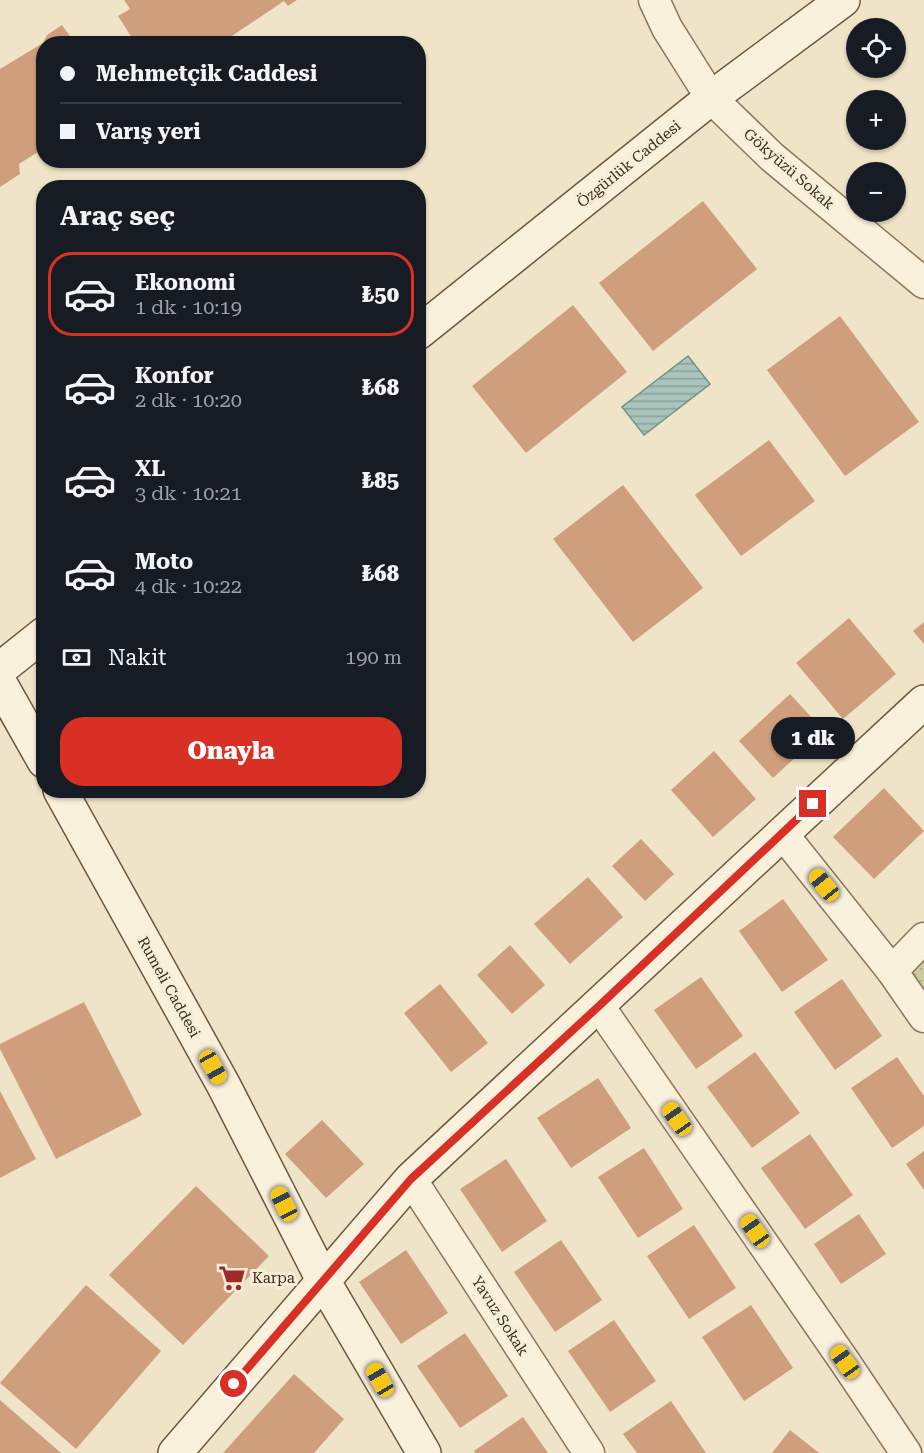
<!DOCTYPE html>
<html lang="tr">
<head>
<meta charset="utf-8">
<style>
  body { margin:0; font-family:"Roboto Serif",serif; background:#20242c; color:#f1f3f6; height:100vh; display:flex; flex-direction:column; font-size:22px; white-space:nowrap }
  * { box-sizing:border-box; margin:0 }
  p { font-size:20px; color:#9ea1a6 }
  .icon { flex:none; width:33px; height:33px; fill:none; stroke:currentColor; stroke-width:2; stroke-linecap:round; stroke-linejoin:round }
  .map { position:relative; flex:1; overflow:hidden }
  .side { position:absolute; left:36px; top:180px; width:390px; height:618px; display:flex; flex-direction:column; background:#171b24; border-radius:24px; box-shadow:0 2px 4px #0004 }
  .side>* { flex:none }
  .banner { position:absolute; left:36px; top:36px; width:390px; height:132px; border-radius:24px; box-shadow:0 2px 4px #0004; display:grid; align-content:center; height:132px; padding:0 24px; background:#171b24 }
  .tools { position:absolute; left:846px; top:18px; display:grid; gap:12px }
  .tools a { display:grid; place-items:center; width:60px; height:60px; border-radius:50%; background:#171b24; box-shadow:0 2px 4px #0004; font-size:30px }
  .end { position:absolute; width:27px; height:27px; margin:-14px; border:8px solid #d93025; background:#fff; box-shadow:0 0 0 3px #fff }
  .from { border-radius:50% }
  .bubble { position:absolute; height:42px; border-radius:21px; background:#171b24; box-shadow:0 2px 4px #0004; font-size:20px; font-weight:800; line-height:42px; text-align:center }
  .car { position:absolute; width:18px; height:36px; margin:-18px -9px; border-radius:8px; box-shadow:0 0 4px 2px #0007; background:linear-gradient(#f5c518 24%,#345 0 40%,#f5c518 0 76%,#345 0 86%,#f5c518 0) }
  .banner b { display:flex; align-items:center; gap:21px; height:57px; font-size:22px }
  .banner b+b { border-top:2px solid #363941 }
  .banner i { width:15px; height:15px; background:#f1f3f6 }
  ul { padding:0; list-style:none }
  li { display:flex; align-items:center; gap:18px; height:84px; margin:0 12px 9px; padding:0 12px; border:3px solid transparent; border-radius:24px }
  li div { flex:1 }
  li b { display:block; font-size:22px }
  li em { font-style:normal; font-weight:800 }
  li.active { border-color:#d93025 }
  li>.icon { width:54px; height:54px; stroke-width:1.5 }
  h2 { padding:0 24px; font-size:27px; line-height:72px }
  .pay { display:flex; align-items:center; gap:15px; height:66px; padding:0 24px; font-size:22px }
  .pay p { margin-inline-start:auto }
  .cta { display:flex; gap:12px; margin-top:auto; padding:12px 24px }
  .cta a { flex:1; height:69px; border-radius:24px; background:#d93025; color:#fff; font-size:24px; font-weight:800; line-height:69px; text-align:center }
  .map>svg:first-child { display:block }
  .park { fill:url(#park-dots) }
  .water { fill:url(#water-rules); stroke:#6f938a; stroke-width:1.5 }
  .building { fill:#cf9f7d }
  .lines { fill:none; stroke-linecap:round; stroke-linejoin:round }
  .street-casing { stroke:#8d765c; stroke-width:33 }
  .secondary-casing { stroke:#6f573f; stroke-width:36 }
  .street { stroke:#faf1dc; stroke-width:30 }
  .secondary { stroke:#faf1dc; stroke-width:33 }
  .route { stroke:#d93025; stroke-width:8 }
  .labels { text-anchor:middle; stroke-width:6; stroke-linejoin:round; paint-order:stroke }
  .street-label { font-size:15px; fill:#3d2e20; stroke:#f7eed8 }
  .poi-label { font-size:15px; fill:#3d2e20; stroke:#f7eed8; text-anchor:start }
</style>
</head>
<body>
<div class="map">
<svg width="924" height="1453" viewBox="0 0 924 1453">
  <defs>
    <pattern id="park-dots" width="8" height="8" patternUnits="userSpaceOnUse" patternTransform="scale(1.5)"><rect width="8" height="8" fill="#c9cf9b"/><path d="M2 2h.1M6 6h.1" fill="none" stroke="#aeb285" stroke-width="1.8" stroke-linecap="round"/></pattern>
    <pattern id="water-rules" width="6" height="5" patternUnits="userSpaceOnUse" patternTransform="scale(1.5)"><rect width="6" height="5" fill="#a9c4bc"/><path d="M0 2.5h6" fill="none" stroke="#8ba098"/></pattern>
  </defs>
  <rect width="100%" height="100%" fill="#f0e4c8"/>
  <polygon class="park" points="924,954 924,1000 905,974"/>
  <polygon class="water" points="688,356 710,384 644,435 622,407"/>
  <g class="building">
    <polygon points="124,0 297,0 288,6 284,1 220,44 136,44 118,16 130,9"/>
    <polygon points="62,25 74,42 80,37 84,44 44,44 44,148 19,164 20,174 0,187 0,69 43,43 47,35"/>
    <polygon points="703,201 757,269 653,351 599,283"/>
    <polygon points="573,305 627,372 526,453 472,386"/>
    <polygon points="840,316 919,422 845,476 767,370"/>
    <polygon points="769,440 815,501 741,556 695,495"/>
    <polygon points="623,485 703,588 633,642 553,539"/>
    <polygon points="849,618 896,674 843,719 796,663"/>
    <polygon points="924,622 924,644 913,631"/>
    <polygon points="790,694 824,731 773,778 739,741"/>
    <polygon points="714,751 756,799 713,837 671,790"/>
    <polygon points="884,788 924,831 874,879 833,837"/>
    <polygon points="641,839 674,874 645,901 612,866"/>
    <polygon points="588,877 623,917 570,964 534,924"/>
    <polygon points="783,899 828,960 782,992 739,931"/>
    <polygon points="510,945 545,985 512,1014 477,975"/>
    <polygon points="701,977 743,1036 696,1069 654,1010"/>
    <polygon points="842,979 882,1036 835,1070 794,1012"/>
    <polygon points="440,984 488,1043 451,1072 404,1013"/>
    <polygon points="84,1002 142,1115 56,1159 0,1049 0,1044"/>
    <polygon points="755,1052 800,1113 752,1148 707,1087"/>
    <polygon points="897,1057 924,1096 924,1126 892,1148 851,1088"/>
    <polygon points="598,1078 631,1128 571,1168 537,1118"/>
    <polygon points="0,1091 36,1159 0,1178"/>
    <polygon points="322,1120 364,1164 326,1198 285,1154"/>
    <polygon points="810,1134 853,1195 805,1229 761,1168"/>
    <polygon points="644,1148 683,1209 638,1238 598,1177"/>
    <polygon points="924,1151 924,1190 906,1164"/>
    <polygon points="506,1159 547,1221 502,1252 460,1189"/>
    <polygon points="196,1186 269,1256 183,1345 109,1275"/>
    <polygon points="859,1214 886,1254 841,1284 814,1244"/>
    <polygon points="694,1225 736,1288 689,1319 647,1256"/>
    <polygon points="561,1240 602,1300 555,1332 514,1272"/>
    <polygon points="406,1250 448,1313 401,1344 359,1282"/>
    <polygon points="86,1285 161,1351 76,1449 0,1383"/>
    <polygon points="751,1305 793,1368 744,1401 702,1337"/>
    <polygon points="614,1320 656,1381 610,1412 568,1351"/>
    <polygon points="465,1333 508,1396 460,1428 417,1366"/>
    <polygon points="294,1374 344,1419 314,1453 223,1453"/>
    <polygon points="0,1400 61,1453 0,1453"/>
    <polygon points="671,1401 706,1453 637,1453 623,1434"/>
    <polygon points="523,1417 548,1453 475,1453 474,1451"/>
    <polygon points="790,1430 819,1453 772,1453"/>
  </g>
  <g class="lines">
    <defs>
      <g id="street">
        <polyline points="654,0 667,28 711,98 772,157 924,283"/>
        <polyline points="782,833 892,971 924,1017"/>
        <polyline points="892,971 924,938"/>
        <polyline points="599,1006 845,1362 906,1453"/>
        <polyline points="411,1179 589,1453"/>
      </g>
      <g id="secondary">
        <polyline points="418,333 711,98 843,0"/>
        <polyline points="0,669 44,634"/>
        <polyline points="0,683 44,761"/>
        <polyline points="60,790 224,1086 324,1282 424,1453"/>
        <polyline points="175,1453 411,1179 924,702"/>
      </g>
    </defs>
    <use href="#street" class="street-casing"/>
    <use href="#secondary" class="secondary-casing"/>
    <use href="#street" class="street"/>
    <use href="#secondary" class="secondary"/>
  </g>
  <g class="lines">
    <polyline class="route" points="234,1384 411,1179 599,1006 813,804"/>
  </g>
  <defs>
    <symbol id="supermarket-bare" viewBox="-9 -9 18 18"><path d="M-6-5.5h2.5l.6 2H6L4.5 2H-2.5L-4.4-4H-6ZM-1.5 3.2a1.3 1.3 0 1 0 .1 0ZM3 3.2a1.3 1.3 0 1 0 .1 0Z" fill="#9e2a2b" stroke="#f7eed8" stroke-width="2.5" paint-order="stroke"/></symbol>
  </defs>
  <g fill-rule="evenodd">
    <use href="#supermarket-bare" x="213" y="1259" width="38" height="38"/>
  </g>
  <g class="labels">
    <g class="street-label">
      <text transform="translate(629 164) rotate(-39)" y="5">Özgürlük Caddesi</text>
      <text transform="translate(789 169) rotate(41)" y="5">Gökyüzü Sokak</text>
      <text transform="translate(169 987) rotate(61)" y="5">Rumeli Caddesi</text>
      <text transform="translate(500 1316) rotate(57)" y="5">Yavuz Sokak</text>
    </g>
    <g class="poi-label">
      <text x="252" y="1283">Karpa</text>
    </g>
  </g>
</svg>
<div class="tools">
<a><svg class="icon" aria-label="locate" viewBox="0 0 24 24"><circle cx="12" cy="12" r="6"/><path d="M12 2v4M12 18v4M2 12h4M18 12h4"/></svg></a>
<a>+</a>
<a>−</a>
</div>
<i class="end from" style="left:234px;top:1384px"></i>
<i class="end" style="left:813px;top:804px"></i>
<div class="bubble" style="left:771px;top:717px;width:84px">1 dk</div>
<i class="car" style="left:824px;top:885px;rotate:321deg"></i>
<i class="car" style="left:213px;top:1067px;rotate:151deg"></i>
<i class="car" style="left:677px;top:1119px;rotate:325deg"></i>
<i class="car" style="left:284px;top:1204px;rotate:333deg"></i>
<i class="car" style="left:755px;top:1231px;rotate:325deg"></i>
<i class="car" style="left:845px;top:1362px;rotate:325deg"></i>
<i class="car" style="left:380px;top:1380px;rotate:330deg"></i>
<div class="banner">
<b><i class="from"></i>Mehmetçik Caddesi</b>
<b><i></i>Varış yeri</b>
</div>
<section class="side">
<h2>Araç seç</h2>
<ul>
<li class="active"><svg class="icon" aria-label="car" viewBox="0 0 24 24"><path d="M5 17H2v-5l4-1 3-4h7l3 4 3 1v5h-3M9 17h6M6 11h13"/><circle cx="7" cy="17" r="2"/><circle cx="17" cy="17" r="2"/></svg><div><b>Ekonomi</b><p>1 dk · 10:19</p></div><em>₺50</em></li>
<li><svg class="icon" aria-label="car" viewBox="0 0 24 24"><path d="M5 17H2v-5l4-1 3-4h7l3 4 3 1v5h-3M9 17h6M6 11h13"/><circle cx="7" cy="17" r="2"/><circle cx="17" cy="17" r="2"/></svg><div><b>Konfor</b><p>2 dk · 10:20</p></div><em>₺68</em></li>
<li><svg class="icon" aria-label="car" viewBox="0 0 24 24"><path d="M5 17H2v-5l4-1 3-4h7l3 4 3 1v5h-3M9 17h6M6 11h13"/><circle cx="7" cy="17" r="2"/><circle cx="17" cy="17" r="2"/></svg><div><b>XL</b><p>3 dk · 10:21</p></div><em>₺85</em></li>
<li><svg class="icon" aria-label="car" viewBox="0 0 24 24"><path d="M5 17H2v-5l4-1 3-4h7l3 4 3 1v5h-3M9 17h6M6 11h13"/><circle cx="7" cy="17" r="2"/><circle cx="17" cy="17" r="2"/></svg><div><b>Moto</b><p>4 dk · 10:22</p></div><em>₺68</em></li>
</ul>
<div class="pay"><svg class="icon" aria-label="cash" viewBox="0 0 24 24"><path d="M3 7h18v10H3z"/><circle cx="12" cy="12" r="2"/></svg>Nakit<p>190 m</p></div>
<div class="cta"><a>Onayla</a></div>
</section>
</div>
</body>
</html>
